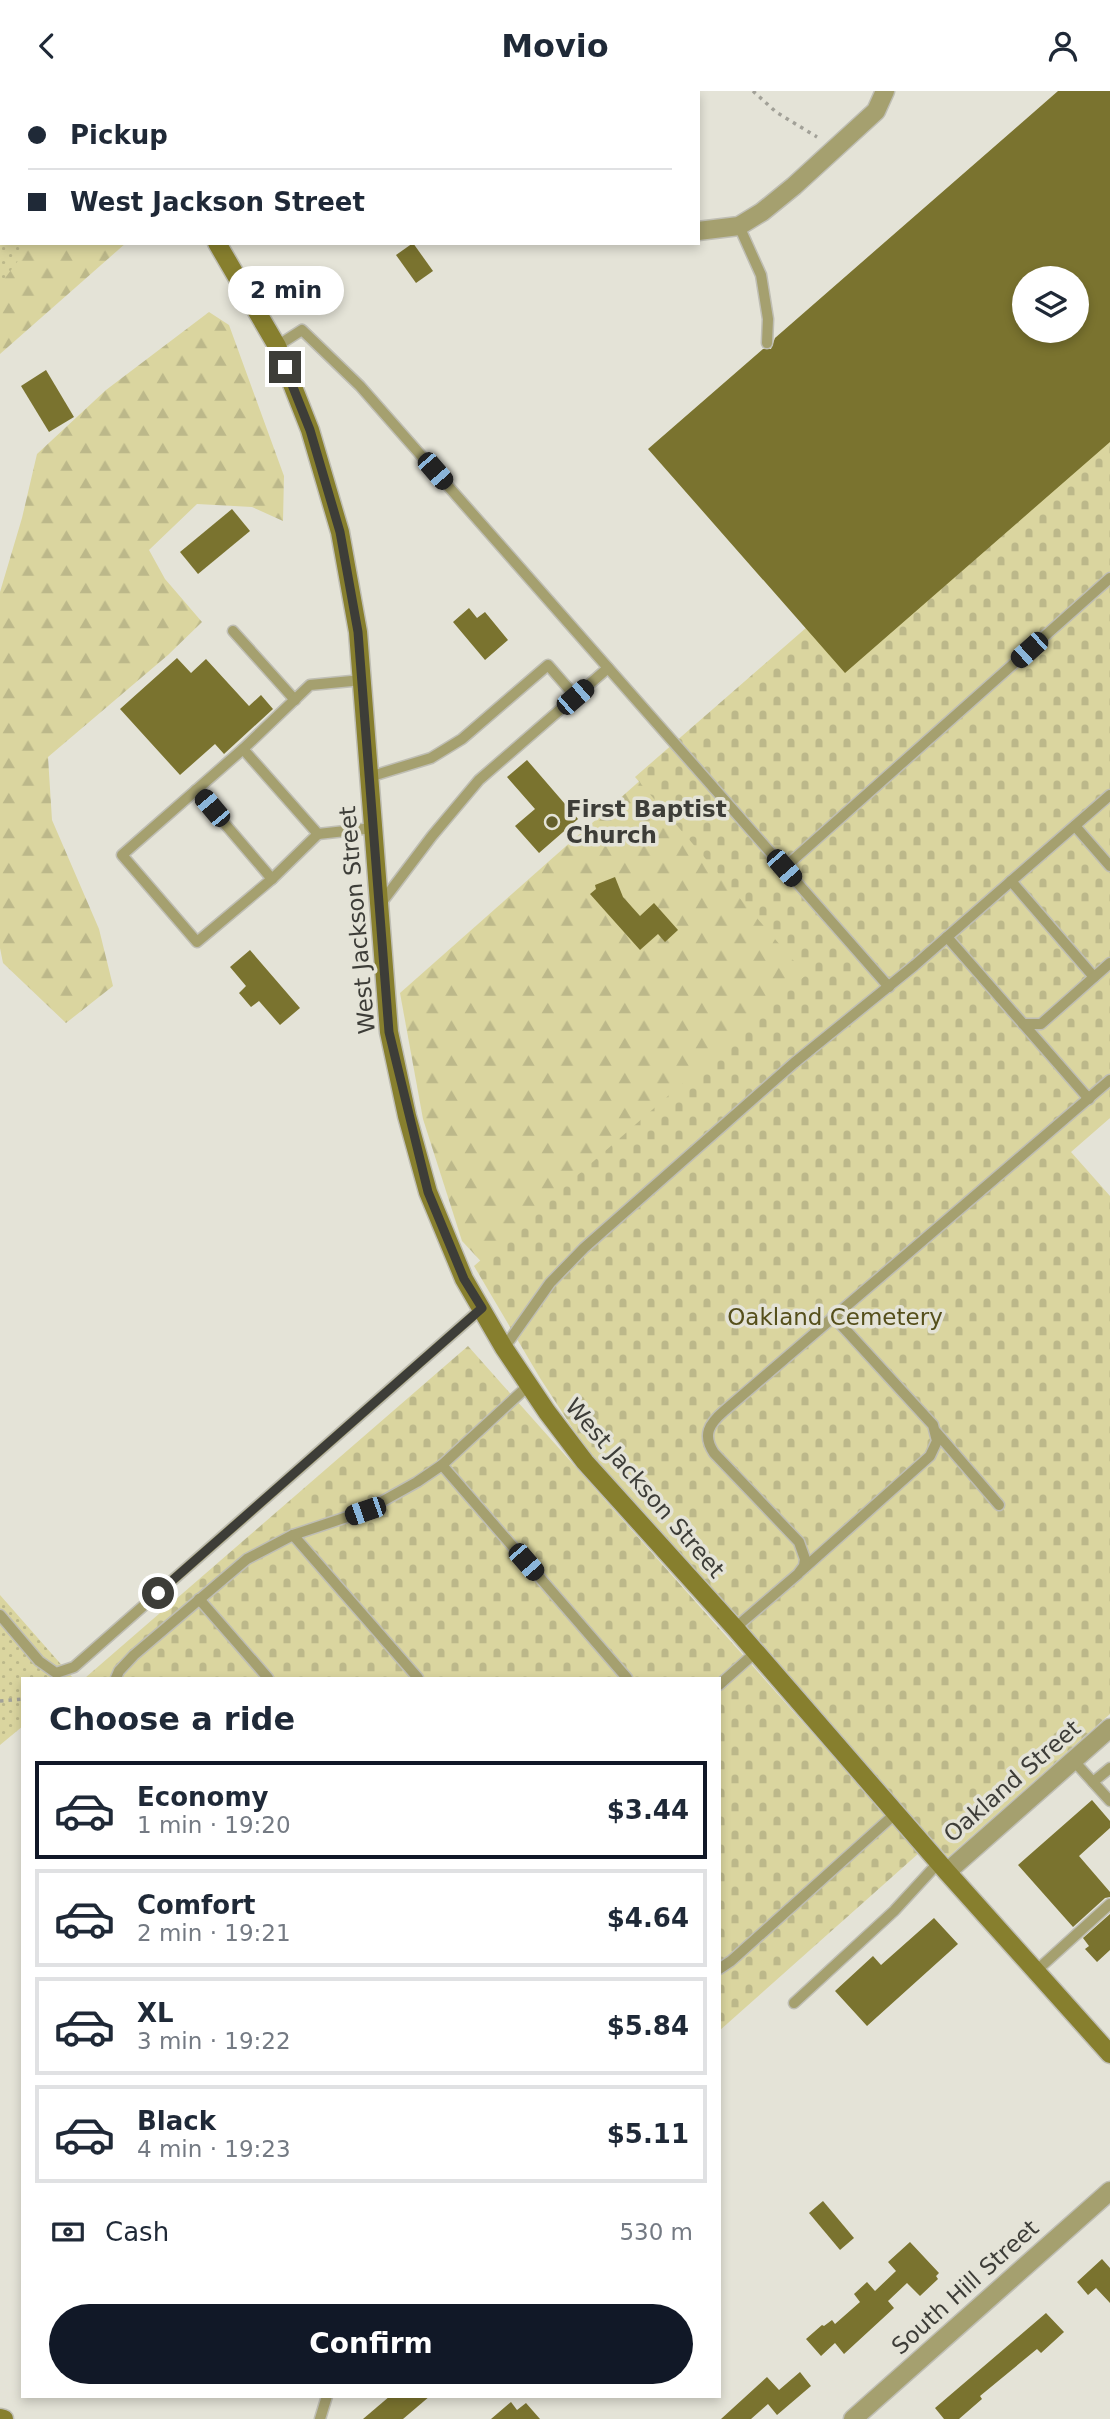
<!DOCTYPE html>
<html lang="en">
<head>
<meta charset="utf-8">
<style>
  body { margin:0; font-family:"DejaVu Sans",sans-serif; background:#f2f2f3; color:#1f2937; height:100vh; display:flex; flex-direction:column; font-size:26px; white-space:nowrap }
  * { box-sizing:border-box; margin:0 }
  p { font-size:23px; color:#747a83 }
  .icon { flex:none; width:38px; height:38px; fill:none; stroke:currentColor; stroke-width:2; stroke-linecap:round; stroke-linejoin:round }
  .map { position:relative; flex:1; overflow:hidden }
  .side { position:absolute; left:21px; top:1586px; width:700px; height:721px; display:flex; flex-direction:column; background:#fff; border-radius:0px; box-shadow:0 4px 10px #0003 }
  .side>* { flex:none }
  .banner { position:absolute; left:0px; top:0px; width:700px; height:154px; box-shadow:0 4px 10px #0003; display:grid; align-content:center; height:154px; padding:0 28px; background:#fff }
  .tools { position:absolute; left:1012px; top:175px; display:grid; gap:14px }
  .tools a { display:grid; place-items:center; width:77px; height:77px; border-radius:50%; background:#fff; box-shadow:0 4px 10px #0003; font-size:35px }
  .end { position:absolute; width:32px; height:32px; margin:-16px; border:9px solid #3d3d38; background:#fff; box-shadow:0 0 0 4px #fff }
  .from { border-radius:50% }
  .bubble { position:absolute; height:49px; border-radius:24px; background:#fff; box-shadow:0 4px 10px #0003; font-size:23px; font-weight:700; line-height:49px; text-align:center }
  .car { position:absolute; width:21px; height:42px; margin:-21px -10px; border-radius:9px; box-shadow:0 0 5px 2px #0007; background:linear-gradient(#222 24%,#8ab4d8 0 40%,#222 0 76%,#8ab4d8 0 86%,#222 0) }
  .banner b { display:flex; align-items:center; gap:24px; height:66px; font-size:26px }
  .banner b+b { border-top:2px solid #e0e1e3 }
  .banner i { width:18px; height:18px; background:#1f2937 }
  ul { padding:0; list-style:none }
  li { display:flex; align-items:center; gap:21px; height:98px; margin:0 14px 10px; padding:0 14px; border:4px solid #e0e1e3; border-radius:0px }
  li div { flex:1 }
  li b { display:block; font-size:26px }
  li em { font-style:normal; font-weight:700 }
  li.on { border-color:#111827 }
  li>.icon { width:63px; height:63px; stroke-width:1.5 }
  h2 { padding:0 28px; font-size:32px; line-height:84px }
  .pay { display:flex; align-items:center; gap:18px; height:77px; padding:0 28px; font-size:26px }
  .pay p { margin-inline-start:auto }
  .button { display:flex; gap:14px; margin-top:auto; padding:14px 28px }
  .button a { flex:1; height:80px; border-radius:42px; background:#111827; color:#fff; font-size:28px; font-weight:700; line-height:80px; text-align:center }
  header { display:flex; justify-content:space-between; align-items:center; height:91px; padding:0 28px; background:#fff; font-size:32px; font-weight:700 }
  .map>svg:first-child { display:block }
  .green { fill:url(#green-dots) }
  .forest { fill:url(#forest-firs) }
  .cemetery { fill:url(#cemetery-stones) }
  .building { fill:#7a732f; fill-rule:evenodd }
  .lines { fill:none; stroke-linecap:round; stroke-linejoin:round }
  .lane-casing { stroke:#bfbeb4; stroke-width:13 }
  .street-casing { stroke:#bfbeb4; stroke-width:21 }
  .secondary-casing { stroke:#bfbeb4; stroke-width:21 }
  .path { stroke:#a2a198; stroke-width:3.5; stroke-dasharray:3.5 5; stroke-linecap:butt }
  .lane { stroke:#a5a06f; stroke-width:10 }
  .street { stroke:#a5a06f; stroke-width:18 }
  .secondary { stroke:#877f2e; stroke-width:18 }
  .route { stroke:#3d3d38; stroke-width:9 }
  .poi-dot { fill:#65602c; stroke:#e4e3d7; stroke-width:2.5 }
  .labels { text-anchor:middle; stroke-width:7; stroke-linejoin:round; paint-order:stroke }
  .poi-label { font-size:23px; font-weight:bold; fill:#3d3d38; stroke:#e4e3d7; text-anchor:start }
  .street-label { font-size:23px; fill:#3d3d38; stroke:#e4e3d7 }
  .park-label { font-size:23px; fill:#554f1b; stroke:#e4e3d7 }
</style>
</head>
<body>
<header><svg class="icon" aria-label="back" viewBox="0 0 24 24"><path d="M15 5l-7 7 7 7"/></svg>Movio<svg class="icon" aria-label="person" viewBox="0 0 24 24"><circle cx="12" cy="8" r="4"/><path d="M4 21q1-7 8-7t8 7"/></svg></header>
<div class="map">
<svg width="1110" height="2328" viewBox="0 0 1110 2328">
  <defs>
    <pattern id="green-dots" width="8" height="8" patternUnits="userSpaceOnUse" patternTransform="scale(1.75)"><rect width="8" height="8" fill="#dad59f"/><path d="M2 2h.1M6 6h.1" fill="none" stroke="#bcb88a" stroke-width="1.8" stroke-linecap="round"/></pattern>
    <pattern id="forest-firs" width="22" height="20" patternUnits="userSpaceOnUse" patternTransform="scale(1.75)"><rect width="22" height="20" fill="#dad59f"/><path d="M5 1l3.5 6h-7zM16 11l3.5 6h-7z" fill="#bcb88a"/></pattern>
    <pattern id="cemetery-stones" width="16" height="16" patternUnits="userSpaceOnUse" patternTransform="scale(1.75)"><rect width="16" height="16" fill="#dad59f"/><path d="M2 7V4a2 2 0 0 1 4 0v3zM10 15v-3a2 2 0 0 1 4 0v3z" fill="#bcb88a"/></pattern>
  </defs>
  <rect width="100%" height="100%" fill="#e4e3d7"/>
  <g class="green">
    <polygon points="0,0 66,2 2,2 2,152 85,152 0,226"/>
    <polygon points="0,1504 73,1587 23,1587 23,1635 0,1654"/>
  </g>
  <g class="forest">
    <polygon points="31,152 126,152 0,263 0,194"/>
    <polygon points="209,221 229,234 284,385 283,430 252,416 197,413 149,459 165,488 202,531 168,564 48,666 52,729 99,838 113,895 66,932 3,872 0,857 0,501 22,427 37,363 106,299"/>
    <polygon points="670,663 876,897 501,1192 462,1150 423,1028 400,902"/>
  </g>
  <g class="cemetery">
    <polygon points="1110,272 1110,1027 1071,1061 1110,1105 1110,1623 948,1766 592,1367 540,1287 474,1175 806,884 635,686"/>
    <polygon points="468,1255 919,1762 719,1940 719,1587 85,1587"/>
  </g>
  <g class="building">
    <path d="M1058,0H1110V351L845,582L648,358L763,258H771L775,247ZM1024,187H1076V240H1024Z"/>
    <polygon points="413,152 433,180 416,192 396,164"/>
    <polygon points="46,279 74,326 49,341 21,295"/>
    <polygon points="232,418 250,440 198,483 180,461"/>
    <polygon points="469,517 477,527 485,521 508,549 485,569 453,531"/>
    <polygon points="177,567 191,582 206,568 249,615 261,604 273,618 224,663 215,653 180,684 120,618"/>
    <polygon points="527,669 578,728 539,762 515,735 535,718 507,686"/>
    <polygon points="615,786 623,806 640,825 654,812 678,839 665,851 658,843 640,859 590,803 596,798 595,794"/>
    <polygon points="250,859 300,917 280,934 259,910 251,916 239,902 246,895 230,876"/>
    <polygon points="1092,1709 1110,1730 1110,1737 1079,1765 1110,1801 1110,1806 1105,1807 1073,1836 1018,1774"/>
    <polygon points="1110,1823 1110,1859 1097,1871 1085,1858 1089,1855 1083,1847"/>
    <polygon points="934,1827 958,1853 867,1935 835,1900 873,1865 881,1874"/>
    <polygon points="823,2110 854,2147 840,2159 809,2122"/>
    <polygon points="910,2151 939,2182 936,2185 938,2188 920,2205 907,2192 888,2210 894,2217 844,2263 835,2252 821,2265 806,2248 822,2234 824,2235 832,2229 835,2233 860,2211 854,2203 867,2191 875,2200 896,2180 888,2171"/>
    <polygon points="1102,2168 1110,2177 1110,2212 1096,2197 1088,2204 1077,2191"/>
    <polygon points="1046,2222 1064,2241 1041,2262 1037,2258 980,2305 982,2308 959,2328 944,2328 935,2317"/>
    <polygon points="800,2281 811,2295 777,2324 768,2313 751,2328 721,2328 767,2286 779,2299"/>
    <polygon points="390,2305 430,2305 403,2328 363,2328"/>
    <polygon points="511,2311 517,2319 526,2312 540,2328 491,2328"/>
  </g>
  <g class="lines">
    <defs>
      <g id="lane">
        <polyline points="739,135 761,184 768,228 767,252"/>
        <polyline points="277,255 302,239 360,295 889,896"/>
        <polyline points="233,540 295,609"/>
        <polyline points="362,589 310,594 243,658 318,743 373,737"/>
        <polyline points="243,658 122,764 197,851 272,788 318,743"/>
        <polyline points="369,686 431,667 462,648 548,574 575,605"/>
        <polyline points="196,699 272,788"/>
        <polyline points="1075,735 1110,775"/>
        <polyline points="784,777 1110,487"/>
        <polyline points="1011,790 1094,886"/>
        <polyline points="379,815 432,745 479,689 608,577"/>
        <polyline points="947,846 1089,1008"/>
        <polyline points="1023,933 1041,933 1110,872"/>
        <polyline points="504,1257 550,1192 584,1157 794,972 915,874 1110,704"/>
        <polyline points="936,1341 999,1414"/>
        <polyline points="442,1374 627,1587"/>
        <polyline points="293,1444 418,1587"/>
        <polyline points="801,1480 930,1365 937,1350 933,1334 833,1225"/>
        <polyline points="199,1508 268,1587"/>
        <polyline points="0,1524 39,1570 56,1582 74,1576 482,1217"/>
        <path d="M735,1537L798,1483L804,1475L805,1468L799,1451L714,1362C702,1344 709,1333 724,1320L1110,989"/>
        <polyline points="116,1587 119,1580 134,1564 247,1468 293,1444 365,1420 417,1391 442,1374 529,1294"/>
        <polyline points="719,1594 756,1561"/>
        <polyline points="1073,1669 1110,1710"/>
        <polyline points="1093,1691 1110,1677"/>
        <polyline points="719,1878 731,1870 896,1722"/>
        <polyline points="1036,1880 1110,1813"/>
        <polyline points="794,1912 894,1820 939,1771"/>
        <polyline points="320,2328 327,2305"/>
      </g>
      <g id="street">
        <polyline points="546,0 548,2"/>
        <polyline points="332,2 334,0"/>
        <polyline points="698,140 739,135 762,121 794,95 876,20 885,0"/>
        <polyline points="947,1781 1110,1637"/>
        <polyline points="853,2328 1110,2100"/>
      </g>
      <g id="secondary">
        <polyline points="93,0 95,2"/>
        <polyline points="217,152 277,255 310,339 340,441 358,541 389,941 407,1025 428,1101 464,1188 504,1257 547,1321 585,1371 735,1537 947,1781 1110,1963"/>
        <polyline points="0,2327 4,2328"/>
      </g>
    </defs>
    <use href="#lane" class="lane-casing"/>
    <use href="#street" class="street-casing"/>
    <use href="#secondary" class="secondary-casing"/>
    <g class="path">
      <polyline points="753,0 776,21 817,46"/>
      <polyline points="26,2 28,0"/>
      <polyline points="0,24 2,22"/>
      <polyline points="0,1610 23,1608"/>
    </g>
    <use href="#lane" class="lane"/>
    <use href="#street" class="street"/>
    <use href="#secondary" class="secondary"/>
  </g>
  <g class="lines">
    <polyline class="route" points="158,1502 482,1217 464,1188 428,1101 389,941 358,541 340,441 310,339 285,276"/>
  </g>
  <circle class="poi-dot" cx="552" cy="731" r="7"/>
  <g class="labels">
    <g class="poi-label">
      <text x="566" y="726">First Baptist<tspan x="566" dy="26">Church</tspan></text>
    </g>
    <g class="street-label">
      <text transform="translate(357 829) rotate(-95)" y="8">West Jackson Street</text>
      <text transform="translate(645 1397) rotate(49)" y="8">West Jackson Street</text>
      <text transform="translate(1012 1690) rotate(-41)" y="8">Oakland Street</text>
      <text transform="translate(965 2196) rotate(-42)" y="8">South Hill Street</text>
    </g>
    <g class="park-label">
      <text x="835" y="1234">Oakland Cemetery</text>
    </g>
  </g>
</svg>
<div class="tools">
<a><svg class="icon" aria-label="layers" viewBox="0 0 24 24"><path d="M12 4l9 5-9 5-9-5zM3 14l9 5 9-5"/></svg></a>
</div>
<i class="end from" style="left:158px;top:1502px"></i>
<i class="end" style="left:285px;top:276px"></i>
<div class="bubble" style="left:228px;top:175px;width:116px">2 min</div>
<i class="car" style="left:435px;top:380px;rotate:139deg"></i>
<i class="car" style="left:1029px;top:559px;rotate:228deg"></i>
<i class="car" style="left:575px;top:606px;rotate:49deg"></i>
<i class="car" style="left:212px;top:717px;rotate:320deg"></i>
<i class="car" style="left:784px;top:777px;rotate:139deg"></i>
<i class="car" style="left:365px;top:1420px;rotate:251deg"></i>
<i class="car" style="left:526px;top:1471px;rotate:139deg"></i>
<div class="banner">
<b><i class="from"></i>Pickup</b>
<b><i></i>West Jackson Street</b>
</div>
<section class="side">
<h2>Choose a ride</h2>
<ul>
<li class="on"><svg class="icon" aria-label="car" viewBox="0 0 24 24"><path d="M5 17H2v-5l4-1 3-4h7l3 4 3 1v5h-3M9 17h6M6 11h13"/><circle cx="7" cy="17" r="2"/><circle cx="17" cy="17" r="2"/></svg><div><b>Economy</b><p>1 min · 19:20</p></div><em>$3.44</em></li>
<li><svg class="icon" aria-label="car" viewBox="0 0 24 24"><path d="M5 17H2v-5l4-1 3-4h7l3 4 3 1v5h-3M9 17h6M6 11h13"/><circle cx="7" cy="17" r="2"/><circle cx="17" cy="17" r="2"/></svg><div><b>Comfort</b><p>2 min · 19:21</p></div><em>$4.64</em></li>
<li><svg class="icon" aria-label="car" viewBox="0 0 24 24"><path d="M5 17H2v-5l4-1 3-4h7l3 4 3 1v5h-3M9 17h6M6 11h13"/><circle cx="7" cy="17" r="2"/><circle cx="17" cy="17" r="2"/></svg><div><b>XL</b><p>3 min · 19:22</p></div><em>$5.84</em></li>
<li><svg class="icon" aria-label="car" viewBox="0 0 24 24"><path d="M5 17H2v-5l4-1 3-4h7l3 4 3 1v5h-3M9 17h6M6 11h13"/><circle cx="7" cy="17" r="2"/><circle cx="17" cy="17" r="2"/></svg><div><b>Black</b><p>4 min · 19:23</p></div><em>$5.11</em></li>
</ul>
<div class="pay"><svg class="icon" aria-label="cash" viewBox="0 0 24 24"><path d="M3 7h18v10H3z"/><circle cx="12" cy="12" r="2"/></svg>Cash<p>530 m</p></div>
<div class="button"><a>Confirm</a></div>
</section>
</div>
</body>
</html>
